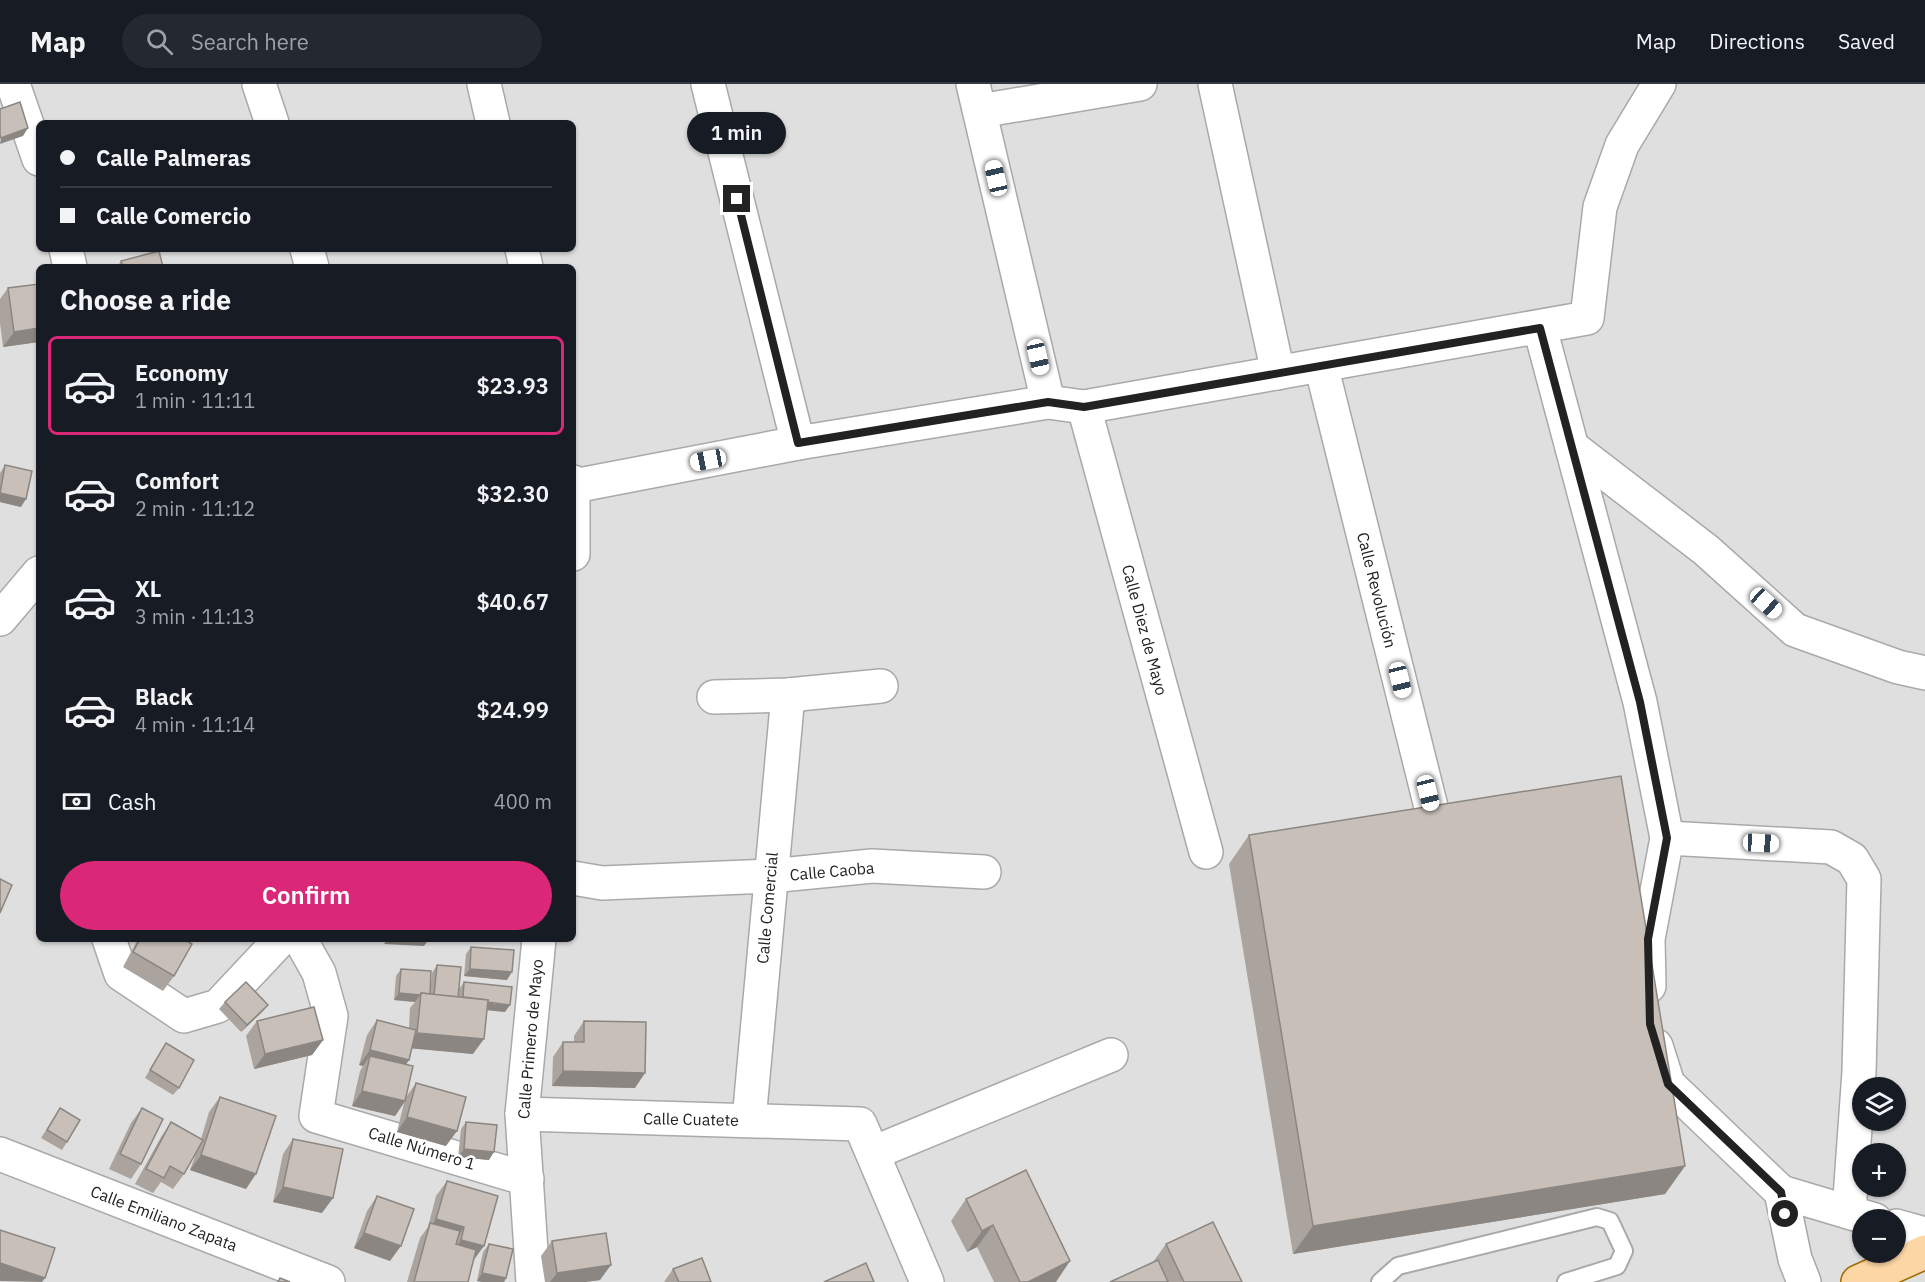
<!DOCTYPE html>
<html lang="en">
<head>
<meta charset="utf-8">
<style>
  body { margin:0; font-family:"IBM Plex Sans",sans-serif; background:#242831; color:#f1f3f6; height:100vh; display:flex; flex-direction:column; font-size:22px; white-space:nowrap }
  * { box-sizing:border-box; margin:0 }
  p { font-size:20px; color:#9ea1a6 }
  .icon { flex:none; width:33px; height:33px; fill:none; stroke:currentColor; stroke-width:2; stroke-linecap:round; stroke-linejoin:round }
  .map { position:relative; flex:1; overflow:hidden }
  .sheet { position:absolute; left:36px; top:180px; width:540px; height:678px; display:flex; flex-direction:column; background:#171b24; border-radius:9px; box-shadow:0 2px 4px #0004 }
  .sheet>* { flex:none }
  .banner { position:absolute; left:36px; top:36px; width:540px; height:132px; border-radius:9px; box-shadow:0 2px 4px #0004; display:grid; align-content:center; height:132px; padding:0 24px; background:#171b24 }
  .controls { position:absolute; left:1852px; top:993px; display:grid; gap:12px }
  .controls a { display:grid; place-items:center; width:54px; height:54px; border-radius:50%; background:#171b24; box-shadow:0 2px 4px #0004; font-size:30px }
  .end { position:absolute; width:27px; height:27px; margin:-14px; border:8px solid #222; background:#fff; box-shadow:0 0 0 3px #fff }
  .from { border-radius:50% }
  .bubble { position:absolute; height:42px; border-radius:21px; background:#171b24; box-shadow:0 2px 4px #0004; font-size:20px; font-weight:600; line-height:42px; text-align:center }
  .car { position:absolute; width:18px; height:36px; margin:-18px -9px; border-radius:8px; box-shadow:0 0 4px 2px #0007; background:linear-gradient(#fff 24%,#345 0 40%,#fff 0 76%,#345 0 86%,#fff 0) }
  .banner b { display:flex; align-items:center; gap:21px; height:57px; font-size:22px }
  .banner b+b { border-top:2px solid #363941 }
  .banner i { width:15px; height:15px; background:#f1f3f6 }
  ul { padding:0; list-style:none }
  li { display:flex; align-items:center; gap:18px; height:99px; margin:0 12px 9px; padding:0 12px; border:3px solid transparent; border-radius:9px }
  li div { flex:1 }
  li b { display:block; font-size:22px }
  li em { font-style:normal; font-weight:600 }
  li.current { border-color:#db2777 }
  li>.icon { width:54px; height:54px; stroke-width:1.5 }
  h2 { padding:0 24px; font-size:27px; line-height:72px }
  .pay { display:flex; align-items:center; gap:15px; height:66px; padding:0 24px; font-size:22px }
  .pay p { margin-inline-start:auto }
  .cta { display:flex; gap:12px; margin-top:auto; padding:12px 24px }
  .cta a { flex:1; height:69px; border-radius:36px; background:#db2777; color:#fff; font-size:24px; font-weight:600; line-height:69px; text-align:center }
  header { display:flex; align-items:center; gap:36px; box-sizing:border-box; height:84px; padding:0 30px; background:#171b24; border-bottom:2px solid #363941 }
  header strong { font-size:28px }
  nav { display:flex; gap:33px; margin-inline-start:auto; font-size:21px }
  .search { width:420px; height:54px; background:#242831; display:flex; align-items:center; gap:15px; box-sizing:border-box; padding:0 21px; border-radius:33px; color:#9ea1a6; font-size:22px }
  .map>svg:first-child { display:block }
  .residential { fill:#e0dfdf; fill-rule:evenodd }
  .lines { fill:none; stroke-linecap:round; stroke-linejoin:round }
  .service-casing { stroke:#a9a9a9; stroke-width:20 }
  .minor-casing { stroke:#a9a9a9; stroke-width:36 }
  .tertiary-casing { stroke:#a9a9a9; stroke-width:36 }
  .primary-casing { stroke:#a06b00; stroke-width:36 }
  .service { stroke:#fff; stroke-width:16 }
  .minor { stroke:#fff; stroke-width:33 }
  .tertiary { stroke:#fff; stroke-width:33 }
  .primary { stroke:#fcd6a4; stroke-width:33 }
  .wall { fill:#aba49e }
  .shaded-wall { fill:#8b8681 }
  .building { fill:#c7bfb8; stroke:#8b8681; stroke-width:1.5 }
  .route { stroke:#222; stroke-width:8 }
  .labels { text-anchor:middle; stroke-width:5; stroke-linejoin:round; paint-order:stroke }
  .street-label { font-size:16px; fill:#222; stroke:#fff }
</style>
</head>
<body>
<header>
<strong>Map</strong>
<div class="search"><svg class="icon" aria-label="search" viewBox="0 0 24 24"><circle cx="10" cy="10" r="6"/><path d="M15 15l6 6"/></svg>Search here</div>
<nav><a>Map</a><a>Directions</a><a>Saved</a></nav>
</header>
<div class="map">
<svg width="1925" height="1198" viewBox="0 0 1925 1198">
  <rect width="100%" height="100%" fill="#f2efe9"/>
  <path class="residential" d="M0,0H1925V1198H0ZM39,39H573V165H39ZM39,183H573V855H39ZM1863,1004H1896V1036H1863ZM1863,1070H1896V1102H1863ZM1863,1136H1896V1168H1863Z"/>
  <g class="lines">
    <defs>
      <polyline id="service" points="1380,1198 1398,1182 1597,1133 1610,1137 1624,1167 1617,1182 1566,1198"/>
      <g id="minor">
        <polyline points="13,0 39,75"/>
        <polyline points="259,0 272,39"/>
        <polyline points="708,0 798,359"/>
        <polyline points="973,0 1048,318"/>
        <polyline points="1215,0 1278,289"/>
        <polyline points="980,27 1140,0"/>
        <polyline points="66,165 70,183"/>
        <polyline points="307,165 312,183"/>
        <polyline points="1540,244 1640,618 1667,754 1648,855 1649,902"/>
        <polyline points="1321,281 1433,731"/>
        <polyline points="1084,323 1206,768"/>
        <polyline points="1572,363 1706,466 1795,546 1898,583 1925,589"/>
        <polyline points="574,402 798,359 1048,318 1084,323 1587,234 1600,123 1622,61 1659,0"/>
        <polyline points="0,535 39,489"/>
        <polyline points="714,613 788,611 881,602"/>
        <polyline points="1667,754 1831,763 1852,775 1864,795 1859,988 1849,1128"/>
        <polyline points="573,794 602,799 770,792 872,782 984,788"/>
        <polyline points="109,855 121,890 184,932 218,922 281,855"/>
        <polyline points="300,855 319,889 331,932 316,1032 527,1095"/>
        <polyline points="1656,962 1668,1000 1781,1108 1795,1175 1804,1198"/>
        <polyline points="522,1030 860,1040 927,1198"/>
        <polyline points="749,1036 788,611"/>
        <polyline points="873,1069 1111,971"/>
        <polyline points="1781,1108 1875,1136"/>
        <polyline points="1896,1142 1925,1150"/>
      </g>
      <g id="tertiary">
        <polyline points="484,0 493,39"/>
        <polyline points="522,165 526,183"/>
        <polyline points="573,398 573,470"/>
        <polyline points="0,1070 328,1198"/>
        <polyline points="533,1198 522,1030 539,855"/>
      </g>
      <polyline id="primary" points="1858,1198 1925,1168"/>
    </defs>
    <use href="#service" class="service-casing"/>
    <use href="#minor" class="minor-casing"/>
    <use href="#tertiary" class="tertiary-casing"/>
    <use href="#primary" class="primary-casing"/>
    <use href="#service" class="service"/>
    <use href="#minor" class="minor"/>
    <use href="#tertiary" class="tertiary"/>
    <use href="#primary" class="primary"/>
  </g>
  <g class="wall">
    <polygon points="121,177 163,183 117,183"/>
    <polygon points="39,200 39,258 3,263 0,239 0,215 8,204"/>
    <polygon points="5,381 21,423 0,418 0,389"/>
    <polygon points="1249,751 1685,1082 1665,1110 1293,1170 1229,780"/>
    <polygon points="138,855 184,855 174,892 163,907 123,883"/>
    <polygon points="471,863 507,896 464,892 466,870"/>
    <polygon points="437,881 459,905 464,898 505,928 487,926 473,970 412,964 406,980 406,1013 416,999 446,1062 397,1048 404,1019 395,1032 352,1022 360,987 363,982 359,981 367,951 377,936 409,944 410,924 415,918 394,916 396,892 401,885 430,910 432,889"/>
    <polygon points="225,918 268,921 262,928 241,948 219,925"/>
    <polygon points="257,937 323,956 312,971 254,985 246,952"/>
    <polygon points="584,937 635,1004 552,1002 553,973 563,958 574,958 574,952"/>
    <polygon points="166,959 179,1004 173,1011 145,994"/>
    <polygon points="220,1013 246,1105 190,1086 197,1066 184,1090 173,1105 161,1098 153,1109 135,1100 161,1053 171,1038 201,1055 209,1028"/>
    <polygon points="60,1024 67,1058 62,1066 41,1054"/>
    <polygon points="142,1024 141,1080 131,1095 109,1085 131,1039"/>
    <polygon points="466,1038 489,1076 458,1073 461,1045"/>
    <polygon points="293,1055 322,1129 273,1118 283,1070"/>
    <polygon points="447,1097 498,1112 473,1177 468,1198 407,1198 420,1154 428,1143 436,1112"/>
    <polygon points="377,1112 390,1177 354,1164 367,1127"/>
    <polygon points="966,1115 1056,1198 994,1198 977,1163 967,1168 951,1137"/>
    <polygon points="552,1157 600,1196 585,1198 545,1198 541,1172"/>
    <polygon points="489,1160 506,1194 504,1198 483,1198 477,1197 483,1168"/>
    <polygon points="1166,1160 1242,1198 1110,1198 1153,1178"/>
    <polygon points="673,1185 711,1198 664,1198"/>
  </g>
  <g class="shaded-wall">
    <polygon points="28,44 23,52 0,60 1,54"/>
    <polygon points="39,244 39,258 3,263 14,248"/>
    <polygon points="0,409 26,415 21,423 0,418"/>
    <polygon points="388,855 429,855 424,862 384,860"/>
    <polygon points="470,885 512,888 507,896 464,892"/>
    <polygon points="399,909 420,911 415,918 394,916"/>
    <polygon points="462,916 510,921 505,928 457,923"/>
    <polygon points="268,921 262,928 241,948 247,941"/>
    <polygon points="417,949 484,955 473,970 407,964"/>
    <polygon points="323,956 312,971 254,985 265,970"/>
    <polygon points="370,966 409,976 399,991 370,972 363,982 359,981"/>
    <polygon points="563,987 645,989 635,1004 552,1002"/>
    <polygon points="362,1007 405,1017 395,1032 352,1022"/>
    <polygon points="407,1033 457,1047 446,1062 397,1048"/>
    <polygon points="464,1065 494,1068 489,1076 458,1073"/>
    <polygon points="201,1071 256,1090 246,1105 190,1086"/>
    <polygon points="1685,1082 1665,1110 1293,1170 1313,1142"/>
    <polygon points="283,1103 333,1114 322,1129 273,1118"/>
    <polygon points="436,1135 464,1143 454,1158 428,1146"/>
    <polygon points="993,1141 977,1163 967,1168 982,1147"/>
    <polygon points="364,1149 401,1162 390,1177 354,1164"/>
    <polygon points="461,1156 484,1162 473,1177 450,1171"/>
    <polygon points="1070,1177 1056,1198 1028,1198"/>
    <polygon points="0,1179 45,1194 42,1198 0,1197"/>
    <polygon points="611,1181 600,1196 585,1198 550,1198 557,1189"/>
    <polygon points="482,1189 506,1194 504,1198 483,1198 477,1197"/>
  </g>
  <g class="building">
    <polygon points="20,18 28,44 1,54 0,51 0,25"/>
    <polygon points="159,167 163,183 123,183 121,177"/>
    <polygon points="39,200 39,244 14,248 8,204"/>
    <polygon points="5,381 32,387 26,415 0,409"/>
    <polygon points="1621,692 1685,1082 1313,1142 1249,751"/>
    <polygon points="0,795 12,801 0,829"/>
    <polygon points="140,855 184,855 192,860 174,892 133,868"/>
    <polygon points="471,863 514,866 512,888 470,885"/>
    <polygon points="437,881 461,883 458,913 434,911"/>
    <polygon points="401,885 431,887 430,910 421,909 420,911 399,909"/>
    <polygon points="246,898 268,921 247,941 225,918"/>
    <polygon points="464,898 512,903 510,921 487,918 488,916 463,913"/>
    <polygon points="421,909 488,916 484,955 417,949"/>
    <polygon points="314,923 323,956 265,970 257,937"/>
    <polygon points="377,936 416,946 409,976 370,966"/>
    <polygon points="584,937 646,938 645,989 563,987 563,958 584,958"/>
    <polygon points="166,959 194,976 179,1004 150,986"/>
    <polygon points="370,972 413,982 405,1017 362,1007"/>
    <polygon points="416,999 466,1013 457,1047 407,1033"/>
    <polygon points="220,1013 276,1032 256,1090 201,1071"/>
    <polygon points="60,1024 80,1036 67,1058 47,1046"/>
    <polygon points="142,1024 163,1035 141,1080 120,1070"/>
    <polygon points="171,1038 203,1056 184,1090 170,1082 164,1094 146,1085"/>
    <polygon points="466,1038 497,1041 494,1068 464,1065"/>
    <polygon points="293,1055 343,1065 333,1114 283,1103"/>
    <polygon points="1026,1086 1070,1177 1028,1198 1020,1198 993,1141 982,1147 966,1115"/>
    <polygon points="447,1097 498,1112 484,1162 461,1156 464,1143 436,1135"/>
    <polygon points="377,1112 414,1125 401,1162 364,1149"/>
    <polygon points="1213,1138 1242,1198 1184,1198 1166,1160"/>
    <polygon points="430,1139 460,1147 456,1160 476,1166 468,1198 414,1198"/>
    <polygon points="0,1146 55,1164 45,1194 0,1179"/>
    <polygon points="606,1149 611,1181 557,1189 552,1157"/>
    <polygon points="489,1160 513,1165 506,1194 482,1189"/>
    <polygon points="702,1174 711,1198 679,1198 673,1185"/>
    <polygon points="1158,1176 1168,1198 1110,1198"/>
    <polygon points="866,1179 874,1198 824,1198"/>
    <polygon points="280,1194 290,1198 278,1198"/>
  </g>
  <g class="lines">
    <polyline class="route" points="737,115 798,359 1048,318 1084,323 1540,244 1640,618 1667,754 1648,855 1650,940 1668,1000 1781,1108 1785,1130"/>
  </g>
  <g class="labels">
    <g class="street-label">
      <text transform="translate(1377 506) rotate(76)" y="6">Calle Revolución</text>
      <text transform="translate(1145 546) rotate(75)" y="6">Calle Diez de Mayo</text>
      <text transform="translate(832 787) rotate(-5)" y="6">Calle Caoba</text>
      <text transform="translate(767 824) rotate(-85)" y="6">Calle Comercial</text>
      <text transform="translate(530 955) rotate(-85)" y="6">Calle Primero de Mayo</text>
      <text transform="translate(691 1035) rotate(1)" y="6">Calle Cuatete</text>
      <text transform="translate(422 1064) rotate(17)" y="6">Calle Número 1</text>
      <text transform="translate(164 1134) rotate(21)" y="6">Calle Emiliano Zapata</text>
    </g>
  </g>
</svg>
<div class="controls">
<a><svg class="icon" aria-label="layers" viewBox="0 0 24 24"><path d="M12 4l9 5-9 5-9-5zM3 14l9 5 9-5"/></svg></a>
<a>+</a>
<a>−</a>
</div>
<i class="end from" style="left:1785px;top:1130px"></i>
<i class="end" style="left:737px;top:115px"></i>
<div class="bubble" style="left:687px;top:28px;width:99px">1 min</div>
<i class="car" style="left:996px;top:94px;rotate:347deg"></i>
<i class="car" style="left:1038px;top:273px;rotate:167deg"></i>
<i class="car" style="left:708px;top:376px;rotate:259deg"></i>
<i class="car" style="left:1766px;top:519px;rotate:132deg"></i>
<i class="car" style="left:1400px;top:596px;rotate:166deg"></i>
<i class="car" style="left:1428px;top:709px;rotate:166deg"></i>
<i class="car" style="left:1761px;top:759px;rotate:93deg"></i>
<div class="banner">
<b><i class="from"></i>Calle Palmeras</b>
<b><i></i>Calle Comercio</b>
</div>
<section class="sheet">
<h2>Choose a ride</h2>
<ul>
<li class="current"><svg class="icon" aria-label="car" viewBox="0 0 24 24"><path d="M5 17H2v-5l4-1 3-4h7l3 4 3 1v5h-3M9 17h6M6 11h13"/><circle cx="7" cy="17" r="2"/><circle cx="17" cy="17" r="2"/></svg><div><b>Economy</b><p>1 min · 11:11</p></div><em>$23.93</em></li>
<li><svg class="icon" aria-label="car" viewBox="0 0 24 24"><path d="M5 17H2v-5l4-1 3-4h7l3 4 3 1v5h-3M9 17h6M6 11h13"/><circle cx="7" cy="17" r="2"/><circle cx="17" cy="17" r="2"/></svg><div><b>Comfort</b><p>2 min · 11:12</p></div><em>$32.30</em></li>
<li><svg class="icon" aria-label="car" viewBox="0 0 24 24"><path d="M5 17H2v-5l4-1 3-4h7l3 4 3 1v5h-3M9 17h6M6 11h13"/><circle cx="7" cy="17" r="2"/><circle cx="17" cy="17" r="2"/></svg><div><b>XL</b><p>3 min · 11:13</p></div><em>$40.67</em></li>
<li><svg class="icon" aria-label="car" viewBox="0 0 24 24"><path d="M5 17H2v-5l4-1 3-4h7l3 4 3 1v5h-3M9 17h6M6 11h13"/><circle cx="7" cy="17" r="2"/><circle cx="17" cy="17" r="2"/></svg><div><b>Black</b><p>4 min · 11:14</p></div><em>$24.99</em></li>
</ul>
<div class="pay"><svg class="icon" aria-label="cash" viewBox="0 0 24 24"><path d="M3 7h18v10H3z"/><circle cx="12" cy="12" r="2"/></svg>Cash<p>400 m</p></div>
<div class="cta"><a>Confirm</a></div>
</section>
</div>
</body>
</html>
